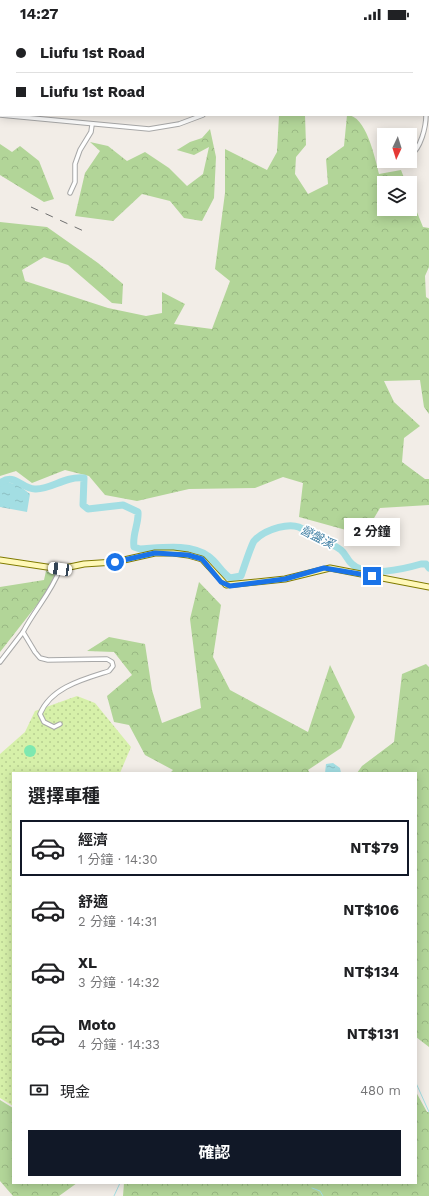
<!DOCTYPE html>
<html lang="zh-TW">
<head>
<meta charset="utf-8">
<style>
  body { margin:0; font-family:"Work Sans","Noto Sans TC",sans-serif; background:#f2f2f2; color:#202124; height:100vh; display:flex; flex-direction:column; font-size:15px; white-space:nowrap }
  * { box-sizing:border-box; margin:0 }
  p { font-size:13px; color:#757577 }
  .icon { flex:none; width:22px; height:22px; fill:none; stroke:currentColor; stroke-width:2; stroke-linecap:round; stroke-linejoin:round }
  .map { position:relative; flex:1; overflow:hidden }
  .drawer { position:absolute; left:12px; top:744px; width:405px; height:412px; display:flex; flex-direction:column; background:#fff; border-radius:0px; box-shadow:0 2px 10px #0003 }
  .drawer>* { flex:none }
  .top-card { position:absolute; left:0px; top:0px; width:429px; height:88px; box-shadow:0 2px 10px #0003; display:grid; align-content:center; height:88px; padding:0 16px; background:#fff }
  .needle { width:26px; rotate:184deg }
  .buttons { position:absolute; left:377px; top:100px; display:grid; gap:8px }
  .buttons a { display:grid; place-items:center; width:40px; height:40px; border-radius:0px; background:#fff; box-shadow:0 2px 10px #0003; font-size:20px }
  .end { position:absolute; width:18px; height:18px; margin:-9px; border:5px solid #1a73e8; background:#fff; box-shadow:0 0 0 2px #fff }
  .from { border-radius:50% }
  .bubble { position:absolute; height:28px; border-radius:0px; background:#fff; box-shadow:0 2px 10px #0003; font-size:13px; font-weight:700; line-height:28px; text-align:center }
  .car { position:absolute; width:12px; height:24px; margin:-12px -6px; border-radius:5px; box-shadow:0 0 3px 1px #0007; background:linear-gradient(#fff 24%,#345 0 40%,#fff 0 76%,#345 0 86%,#fff 0) }
  .top-card b { display:flex; align-items:center; gap:14px; height:38px; font-size:15px }
  .top-card b+b { border-top:1px solid #e0e0e0 }
  .top-card i { width:10px; height:10px; background:#202124 }
  ul { padding:0; list-style:none }
  li { display:flex; align-items:center; gap:12px; height:56px; margin:0 8px 6px; padding:0 8px; border:2px solid transparent; border-radius:0px }
  li div { flex:1 }
  li b { display:block; font-size:15px }
  li em { font-style:normal; font-weight:700 }
  li.current { border-color:#111827 }
  li>.icon { width:36px; height:36px; stroke-width:1.5 }
  h2 { padding:0 16px; font-size:18px; line-height:48px }
  .pay { display:flex; align-items:center; gap:10px; height:44px; padding:0 16px; font-size:15px }
  .pay p { margin-inline-start:auto }
  .button { display:flex; gap:8px; margin-top:auto; padding:8px 16px }
  .button a { flex:1; height:46px; border-radius:0px; background:#111827; color:#fff; font-size:16px; font-weight:700; line-height:46px; text-align:center }
  .status { display:flex; justify-content:space-between; align-items:center; height:28px; padding:0 20px; background:#fff; direction:ltr }
  .status svg { height:11px; fill:currentColor }
  .map>svg:first-child { display:block }
  .grass { fill:url(#grass-dots) }
  .forest { fill:url(#forest-crowns) }
  .pitch { fill:#7ee8b0 }
  .water { fill:url(#water-ripples) }
  .lines { fill:none; stroke-linecap:round; stroke-linejoin:round }
  .stream { stroke:#a3dee3; stroke-width:1 }
  .river { stroke:#a3dee3; stroke-width:7 }
  .street-casing { stroke:#a8a8a8; stroke-width:5.5 }
  .secondary-casing { stroke:#807b00; stroke-width:7 }
  .street { stroke:#fff; stroke-width:3.5 }
  .secondary { stroke:#fff8b8; stroke-width:5 }
  .rail { stroke:#6f6f6f; stroke-width:1; stroke-dasharray:8 8; stroke-linecap:butt }
  .route { stroke:#1a73e8; stroke-width:5 }
  .labels { text-anchor:middle; stroke-width:3.5; stroke-linejoin:round; paint-order:stroke }
  .water-label { font-size:12px; font-style:italic; fill:#3c7da2; stroke:#fff }
</style>
</head>
<body>
<div class="status"><b>14:27</b><svg viewBox="0 0 49 12"><path d="M0 12V9h3v3zM5 12V6h3v6zM10 12V3h3v9zM15 12V0h3v12zM26 1h20v11H26zM47 4h2v5h-2z"/></svg></div>
<div class="map">
<svg width="429" height="1168" viewBox="0 0 429 1168">
  <defs>
    <pattern id="grass-dots" width="8" height="8" patternUnits="userSpaceOnUse"><rect width="8" height="8" fill="#d6f0a9"/><path d="M2 2h.1M6 6h.1" fill="none" stroke="#b7ce91" stroke-width="1.8" stroke-linecap="round"/></pattern>
    <pattern id="forest-crowns" width="20" height="18" patternUnits="userSpaceOnUse"><rect width="20" height="18" fill="#b2d598"/><path d="M2 6a3 3 0 1 1 6 0M12 15a3 3 0 1 1 6 0" fill="none" stroke="#99b783"/></pattern>
    <pattern id="water-ripples" width="26" height="14" patternUnits="userSpaceOnUse"><rect width="26" height="14" fill="#a3dee3"/><path d="M2 4q2-2 4 0t4 0M15 11q2-2 4 0t4 0" fill="none" stroke="#8cbec2"/></pattern>
  </defs>
  <rect width="100%" height="100%" fill="#f2ede7"/>
  <polygon class="grass" points="77,668 95,675 131,719 120,745 13,745 13,1078 0,1070 0,726 25,704 35,683"/>
  <g class="forest">
    <polygon points="0,0 144,0 1,1 0,42"/>
    <path d="M279,87H305L306,117L296,129L295,146L308,166L328,156L326,131L344,118L347,87C366,87 375,130 379,146L401,142L406,155H384V181H410V167L423,199L429,200V239L425,248L426,269L429,271V386L424,379L420,352L384,353L394,374L420,398L404,410L402,434L425,451H429V477L380,480L364,507L299,489L303,455L283,449L255,460L189,461L137,473L105,467L89,448L65,442L32,455L16,443L0,448V194L47,199L98,235L123,256L122,276L112,275L68,237L44,229L22,242L25,253L108,280L146,288L162,285V264L185,276L174,296L212,301L230,253L215,241L225,165V121L267,142L277,124Z"/>
    <polygon points="210,101 216,129 214,170 202,193 184,190 170,173 142,166 113,193 75,188 85,145 100,123 90,114 108,118 127,133 145,124 169,140 187,158 203,146 209,119 194,127 177,122 190,114 202,110"/>
    <polygon points="0,116 12,124 20,118 39,133 54,171 44,174 0,147"/>
    <polygon points="46,543 55,546 47,564 0,624 0,559 44,552"/>
    <polygon points="199,554 221,577 213,629 230,662 308,704 330,637 355,689 341,720 308,742 310,745 170,745 173,742 145,727 129,697 114,694 107,668 132,647 114,624 87,623 109,609 145,616 152,662 162,695 201,680 190,591"/>
    <polygon points="426,636 429,639 429,1019 416,1009 416,745 357,745 362,738 394,714 402,646"/>
    <polygon points="416,1064 427,1084 429,1084 429,1168 123,1168 124,1155 416,1155"/>
    <polygon points="0,1072 13,1080 13,1155 77,1155 59,1168 13,1168 0,1153"/>
  </g>
  <circle class="pitch" cx="30" cy="723" r="6"/>
  <g class="water">
    <polygon points="4,454 17,456 30,466 27,484 0,479 0,458"/>
    <polygon points="333,735 340,740 341,745 325,745 326,736"/>
  </g>
  <g class="lines">
    <g class="stream">
      <polyline points="284,0 285,1"/>
      <polyline points="250,1 251,0"/>
      <polyline points="305,1 308,0"/>
      <polyline points="0,42 1,42"/>
      <polyline points="416,1055 429,1084"/>
      <polyline points="312,1160 320,1163 323,1168"/>
      <polyline points="114,1168 120,1155"/>
    </g>
    <path class="river" d="M0,455C15,444 21,461 35,461C51,462 64,448 84,450L83,477L88,481L123,477L138,484C139,496 132,506 134,519L140,521C160,520 190,515 208,528C217,534 221,544 230,550L241,548C243,542 252,516 254,513C264,502 293,491 305,503C316,509 330,514 341,522C346,526 347,532 352,536C366,550 404,541 421,536H426L429,540"/>
    <defs>
      <g id="street">
        <polyline points="321,1 321,0"/>
        <polyline points="428,44 429,44"/>
        <polyline points="0,87 149,101 179,96 203,87"/>
        <path d="M410,128C421,120 426,99 426,87"/>
        <polyline points="70,165 75,154 75,136 80,122 91,104 92,97"/>
        <polyline points="0,634 23,604"/>
        <path d="M60,696L54,699L44,694L40,686C51,659 84,651 109,643L113,638L112,634L107,631L48,632L40,630L35,624L23,604C35,581 51,565 60,541"/>
      </g>
      <polyline id="secondary" points="0,532 60,541 84,536 115,534 155,525 173,525 188,527 202,531 226,557 285,551 330,540 429,559"/>
    </defs>
    <use href="#street" class="street-casing"/>
    <use href="#secondary" class="secondary-casing"/>
    <use href="#street" class="street"/>
    <use href="#secondary" class="secondary"/>
    <polyline class="rail" points="31,179 88,205"/>
  </g>
  <g class="lines">
    <polyline class="route" points="115,534 155,525 188,527 202,531 221,554 230,558 285,551 324,540 372,548"/>
  </g>
  <g class="labels">
    <g class="water-label">
      <text transform="translate(317 509) rotate(27)" y="4">營盤溪</text>
    </g>
  </g>
</svg>
<div class="buttons">
<a><svg class="needle" viewBox="-14 -14 28 28"><path d="M0-13l5 13h-10z" fill="#e53935"/><path d="M0 13l5-13h-10z" fill="#757577"/></svg></a>
<a><svg class="icon" aria-label="layers" viewBox="0 0 24 24"><path d="M12 4l9 5-9 5-9-5zM3 14l9 5 9-5"/></svg></a>
</div>
<i class="end from" style="left:115px;top:534px"></i>
<i class="end" style="left:372px;top:548px"></i>
<div class="bubble" style="left:344px;top:490px;width:56px">2 分鐘</div>
<i class="car" style="left:60px;top:541px;rotate:278deg"></i>
<div class="top-card">
<b><i class="from"></i>Liufu 1st Road</b>
<b><i></i>Liufu 1st Road</b>
</div>
<section class="drawer">
<h2>選擇車種</h2>
<ul>
<li class="current"><svg class="icon" aria-label="car" viewBox="0 0 24 24"><path d="M5 17H2v-5l4-1 3-4h7l3 4 3 1v5h-3M9 17h6M6 11h13"/><circle cx="7" cy="17" r="2"/><circle cx="17" cy="17" r="2"/></svg><div><b>經濟</b><p>1 分鐘 · 14:30</p></div><em>NT$79</em></li>
<li><svg class="icon" aria-label="car" viewBox="0 0 24 24"><path d="M5 17H2v-5l4-1 3-4h7l3 4 3 1v5h-3M9 17h6M6 11h13"/><circle cx="7" cy="17" r="2"/><circle cx="17" cy="17" r="2"/></svg><div><b>舒適</b><p>2 分鐘 · 14:31</p></div><em>NT$106</em></li>
<li><svg class="icon" aria-label="car" viewBox="0 0 24 24"><path d="M5 17H2v-5l4-1 3-4h7l3 4 3 1v5h-3M9 17h6M6 11h13"/><circle cx="7" cy="17" r="2"/><circle cx="17" cy="17" r="2"/></svg><div><b>XL</b><p>3 分鐘 · 14:32</p></div><em>NT$134</em></li>
<li><svg class="icon" aria-label="car" viewBox="0 0 24 24"><path d="M5 17H2v-5l4-1 3-4h7l3 4 3 1v5h-3M9 17h6M6 11h13"/><circle cx="7" cy="17" r="2"/><circle cx="17" cy="17" r="2"/></svg><div><b>Moto</b><p>4 分鐘 · 14:33</p></div><em>NT$131</em></li>
</ul>
<div class="pay"><svg class="icon" aria-label="cash" viewBox="0 0 24 24"><path d="M3 7h18v10H3z"/><circle cx="12" cy="12" r="2"/></svg>現金<p>480 m</p></div>
<div class="button"><a>確認</a></div>
</section>
</div>
</body>
</html>
